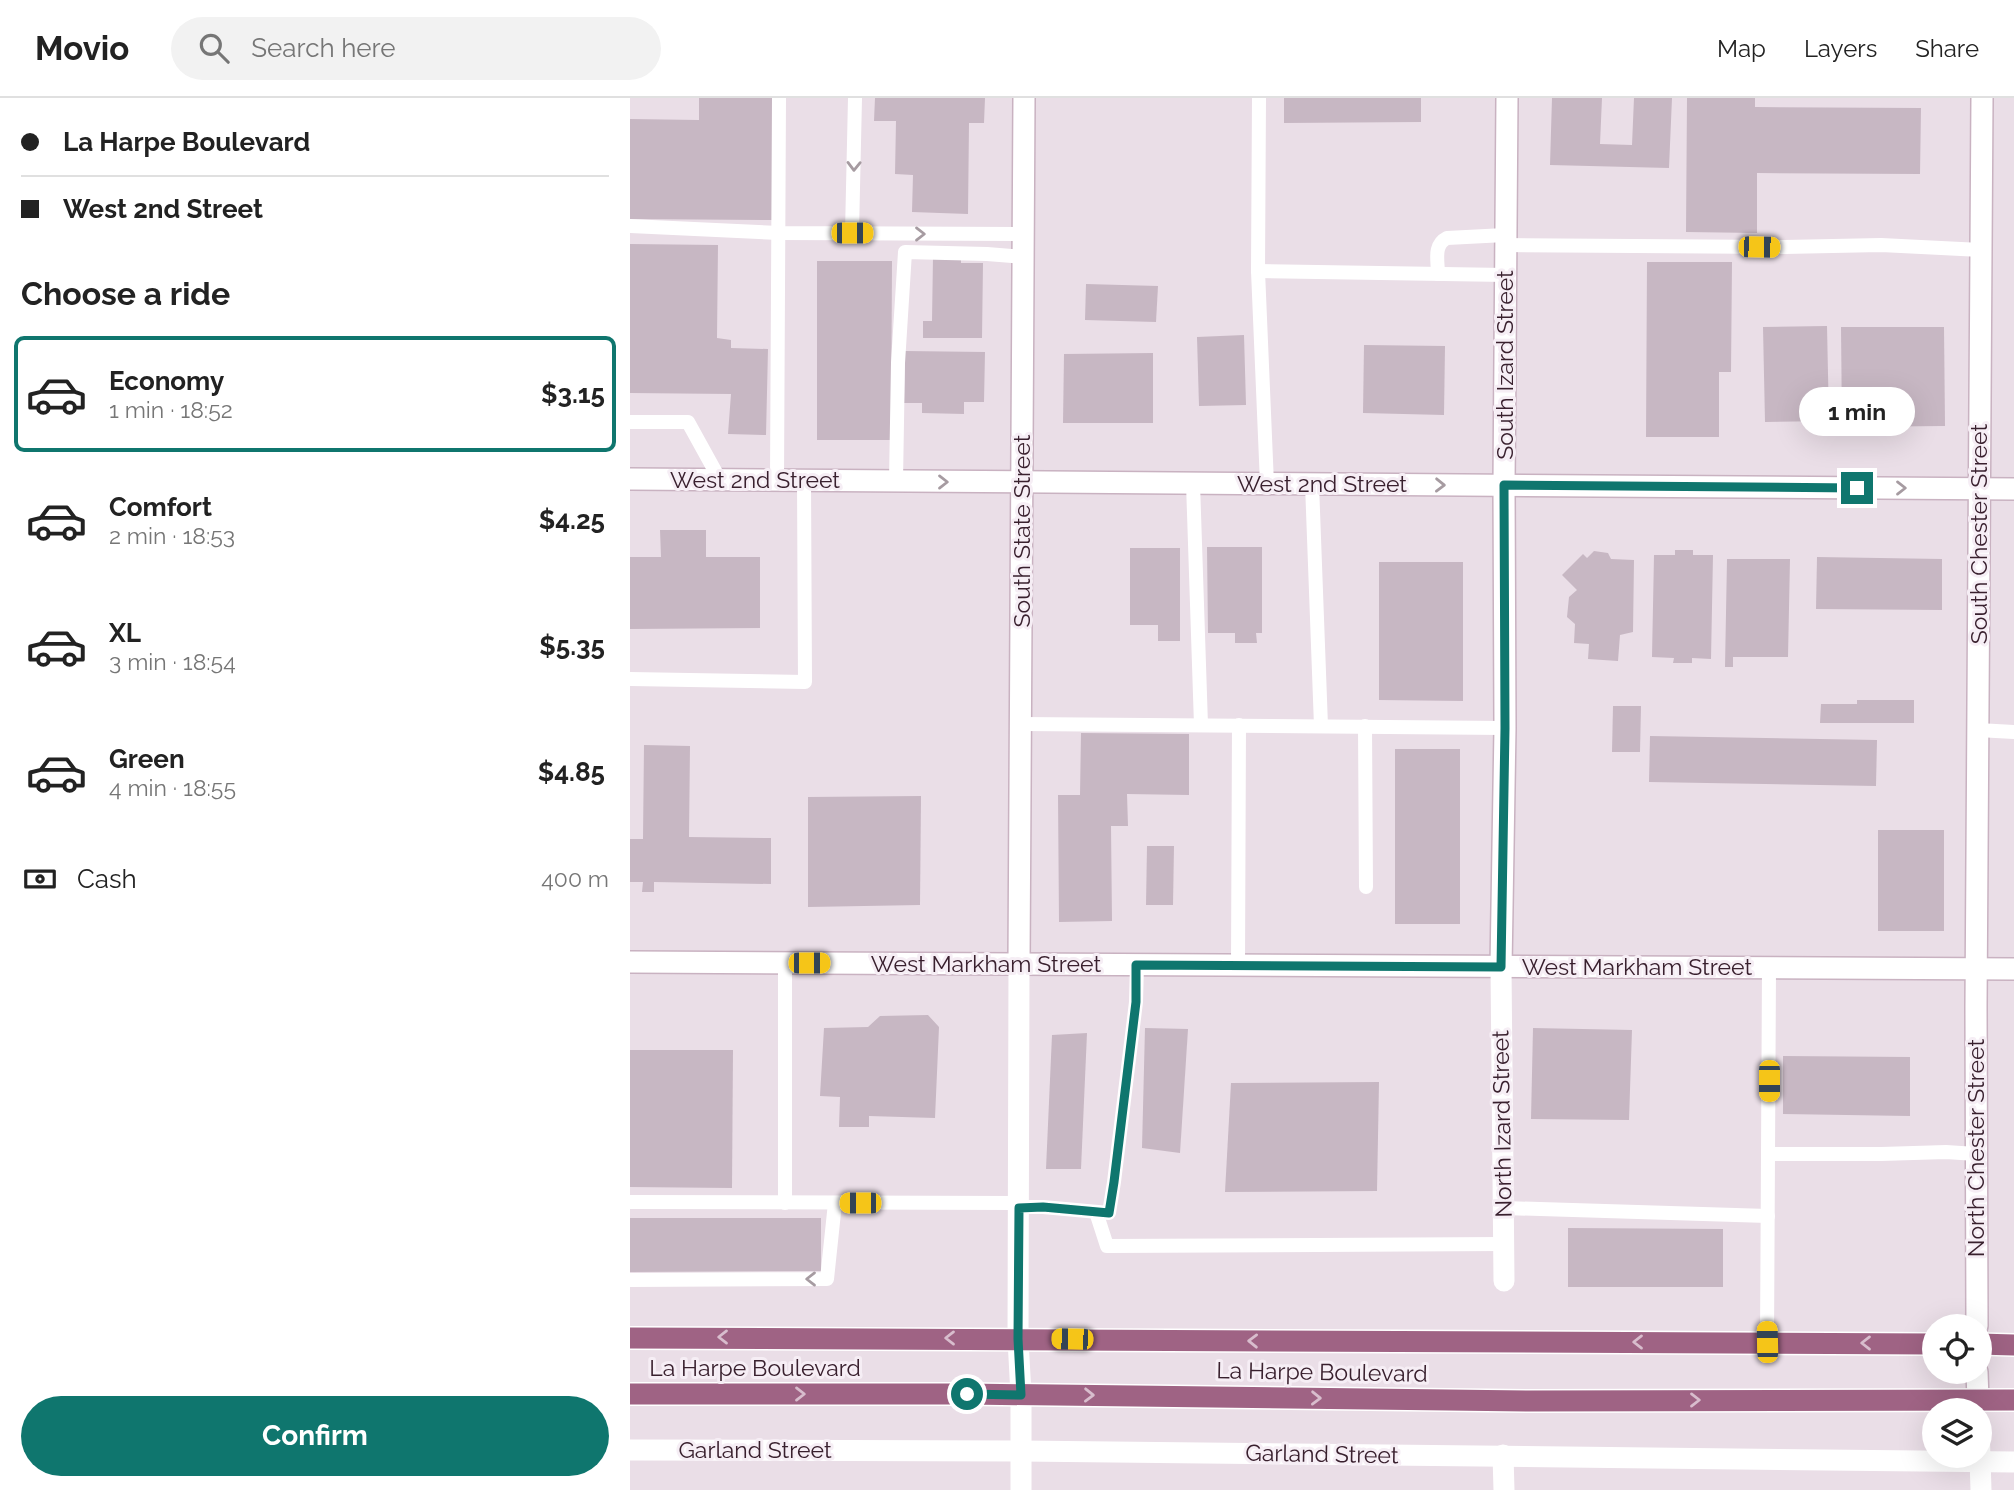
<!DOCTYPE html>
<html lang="en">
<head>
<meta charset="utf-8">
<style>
  body { margin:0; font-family:Raleway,sans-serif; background:#f2f2f2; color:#222; height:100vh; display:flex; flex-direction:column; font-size:26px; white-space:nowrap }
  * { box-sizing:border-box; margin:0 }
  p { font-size:23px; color:#767676 }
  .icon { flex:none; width:38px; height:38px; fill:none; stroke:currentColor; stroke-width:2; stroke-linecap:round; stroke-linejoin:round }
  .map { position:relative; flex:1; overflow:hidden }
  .side { display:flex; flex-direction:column; background:#fff; width:630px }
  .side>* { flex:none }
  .hud { display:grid; align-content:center; height:154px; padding:0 21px; background:#fff }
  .buttons { position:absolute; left:1292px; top:1216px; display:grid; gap:14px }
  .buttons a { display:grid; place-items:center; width:70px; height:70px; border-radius:50%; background:#fff; box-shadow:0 7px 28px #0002; font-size:35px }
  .end { position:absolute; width:32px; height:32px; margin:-16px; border:9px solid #0f766e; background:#fff; box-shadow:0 0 0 4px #fff }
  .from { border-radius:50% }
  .bubble { position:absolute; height:49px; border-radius:24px; background:#fff; box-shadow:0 7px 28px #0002; font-size:23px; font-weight:700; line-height:49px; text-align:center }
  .car { position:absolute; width:21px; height:42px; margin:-21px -10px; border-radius:9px; box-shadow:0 0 5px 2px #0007; background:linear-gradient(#f5c518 24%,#345 0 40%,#f5c518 0 76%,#345 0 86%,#f5c518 0) }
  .hud b { display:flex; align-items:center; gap:24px; height:66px; font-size:26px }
  .hud b+b { border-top:2px solid #e0e0e0 }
  .hud i { width:18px; height:18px; background:#222 }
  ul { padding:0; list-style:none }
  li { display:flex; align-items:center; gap:21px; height:116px; margin:0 14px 10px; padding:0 7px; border:4px solid transparent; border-radius:10px }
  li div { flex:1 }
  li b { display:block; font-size:26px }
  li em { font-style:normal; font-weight:700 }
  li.on { border-color:#0f766e }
  li>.icon { width:63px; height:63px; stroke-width:1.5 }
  h2 { padding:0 21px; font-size:32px; line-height:84px }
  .pay { display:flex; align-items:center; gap:18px; height:77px; padding:0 21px; font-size:26px }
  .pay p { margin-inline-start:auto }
  .action { display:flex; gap:14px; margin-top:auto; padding:14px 21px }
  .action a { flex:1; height:80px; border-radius:42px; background:#0f766e; color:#fff; font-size:28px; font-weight:700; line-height:80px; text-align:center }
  header { display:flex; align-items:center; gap:42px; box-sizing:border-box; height:98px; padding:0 35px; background:#fff; border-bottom:2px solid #e0e0e0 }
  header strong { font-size:33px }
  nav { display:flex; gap:38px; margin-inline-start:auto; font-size:24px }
  .search { width:490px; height:63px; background:#f2f2f2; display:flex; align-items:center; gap:18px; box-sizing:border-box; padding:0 24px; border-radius:38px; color:#767676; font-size:26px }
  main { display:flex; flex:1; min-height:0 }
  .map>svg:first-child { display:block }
  .building { fill:#c7b7c3 }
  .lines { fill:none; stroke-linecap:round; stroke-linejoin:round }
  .secondary-casing { stroke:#c9b2c1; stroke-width:24 }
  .primary-casing { stroke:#fff; stroke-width:24 }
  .lane { stroke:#fff; stroke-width:14 }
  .street { stroke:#fff; stroke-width:21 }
  .secondary { stroke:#fff; stroke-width:21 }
  .primary { stroke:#9f6384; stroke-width:21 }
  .oneway { stroke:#a69ba1 }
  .oneway2 { stroke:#d8bdcd }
  .route { stroke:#0f766e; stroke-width:9 }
  .labels { text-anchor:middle; stroke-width:6; stroke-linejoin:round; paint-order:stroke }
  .street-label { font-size:23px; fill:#39202e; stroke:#f6eef5 }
</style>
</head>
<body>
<header>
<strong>Movio</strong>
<div class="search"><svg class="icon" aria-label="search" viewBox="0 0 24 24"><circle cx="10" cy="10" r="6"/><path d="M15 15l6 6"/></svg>Search here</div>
<nav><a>Map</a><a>Layers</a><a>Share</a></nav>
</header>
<main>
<section class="side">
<div class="hud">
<b><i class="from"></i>La Harpe Boulevard</b>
<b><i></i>West 2nd Street</b>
</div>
<h2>Choose a ride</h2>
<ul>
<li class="on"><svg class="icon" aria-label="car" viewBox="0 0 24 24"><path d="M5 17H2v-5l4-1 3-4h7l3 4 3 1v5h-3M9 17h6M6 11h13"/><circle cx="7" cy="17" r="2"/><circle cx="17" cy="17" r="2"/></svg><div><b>Economy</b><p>1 min · 18:52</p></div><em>$3.15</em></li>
<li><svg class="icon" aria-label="car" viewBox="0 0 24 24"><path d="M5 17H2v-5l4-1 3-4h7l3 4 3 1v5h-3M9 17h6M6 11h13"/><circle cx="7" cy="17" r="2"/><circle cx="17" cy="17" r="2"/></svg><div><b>Comfort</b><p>2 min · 18:53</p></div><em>$4.25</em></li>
<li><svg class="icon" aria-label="car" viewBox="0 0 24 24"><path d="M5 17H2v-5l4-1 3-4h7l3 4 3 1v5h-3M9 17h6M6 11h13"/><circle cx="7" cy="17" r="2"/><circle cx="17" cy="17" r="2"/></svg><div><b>XL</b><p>3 min · 18:54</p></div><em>$5.35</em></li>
<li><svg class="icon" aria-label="car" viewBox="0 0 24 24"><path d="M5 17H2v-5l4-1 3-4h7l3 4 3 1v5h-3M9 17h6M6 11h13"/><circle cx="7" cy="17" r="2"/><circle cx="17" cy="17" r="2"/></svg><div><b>Green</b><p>4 min · 18:55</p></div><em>$4.85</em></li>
</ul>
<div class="pay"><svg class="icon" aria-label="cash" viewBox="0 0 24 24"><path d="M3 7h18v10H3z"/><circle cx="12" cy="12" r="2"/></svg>Cash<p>400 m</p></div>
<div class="action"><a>Confirm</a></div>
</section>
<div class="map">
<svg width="1384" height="1392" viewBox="0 0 1384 1392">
  <rect width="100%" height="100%" fill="#eadee7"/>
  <g class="building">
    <polygon points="69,0 146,0 145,122 0,121 0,21 69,22"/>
    <polygon points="245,0 355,0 354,25 339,25 338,116 282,114 283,77 265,76 266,23 244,23"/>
    <polygon points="654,0 791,0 791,24 654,25"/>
    <polygon points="922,0 972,0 970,46 1002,47 1004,0 1042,0 1039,70 920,67"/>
    <polygon points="1057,0 1125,0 1125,9 1291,10 1290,76 1127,75 1127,135 1056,134"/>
    <polygon points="0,146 88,147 87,240 101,242 101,250 138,251 136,337 98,336 101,296 0,295"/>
    <polygon points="303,159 331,159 331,165 353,165 352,240 293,240 293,223 302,223"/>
    <polygon points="187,163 262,163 261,342 187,342"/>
    <polygon points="1017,164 1102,164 1101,274 1089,274 1089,339 1016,339"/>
    <polygon points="456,186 528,188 526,224 455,222"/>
    <polygon points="1197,228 1199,323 1135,324 1133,229"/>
    <polygon points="1211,229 1314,229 1315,328 1212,329"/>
    <polygon points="614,237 616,307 569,308 567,239"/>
    <polygon points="734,247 815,248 814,317 733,315"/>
    <polygon points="275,253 355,254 354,304 334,304 334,316 292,315 292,305 274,305"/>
    <polygon points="523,255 523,325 433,325 434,256"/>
    <polygon points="30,432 76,432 76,459 130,459 130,530 0,531 0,459 31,459"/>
    <polygon points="577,449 632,449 632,535 626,535 627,545 605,545 605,535 578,535"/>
    <polygon points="500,450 550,450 550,543 528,543 528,527 500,527"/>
    <polygon points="1045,452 1063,452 1063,457 1083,457 1081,561 1062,560 1062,565 1043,565 1044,560 1022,559 1024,457 1045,457"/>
    <polygon points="964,453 978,455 981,461 1004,462 1003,534 990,537 988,563 958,561 959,546 944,545 945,526 937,519 939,499 947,492 932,477 953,456 957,460"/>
    <polygon points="1187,459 1312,461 1312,512 1186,511"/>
    <polygon points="1097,461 1160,461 1158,559 1103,559 1103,569 1095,569"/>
    <polygon points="749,464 833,464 833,603 749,602"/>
    <polygon points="1227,602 1284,602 1284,625 1190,625 1191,606 1227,606"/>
    <polygon points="983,608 1011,608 1010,654 982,654"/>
    <polygon points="451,635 559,636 559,697 497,696 498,728 481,728 482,823 429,824 428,697 450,697"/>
    <polygon points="1020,638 1247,642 1246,688 1019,684"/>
    <polygon points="14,647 60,648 59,739 141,740 141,786 24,784 24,794 12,794 13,784 0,784 0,741 13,741"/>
    <rect x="765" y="651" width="65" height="175"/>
    <polygon points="291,698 290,807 178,809 178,699"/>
    <rect x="1248" y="732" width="66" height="101"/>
    <polygon points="517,748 544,748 543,807 516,807"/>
    <polygon points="298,917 309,929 305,1020 239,1018 239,1029 209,1029 210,999 190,998 194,930 238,929 250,918"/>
    <polygon points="515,930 558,931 550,1055 512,1050"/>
    <polygon points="903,930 1002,932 999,1022 901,1021"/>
    <polygon points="457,935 451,1071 416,1071 422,937"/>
    <polygon points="0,952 103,952 102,1090 0,1089"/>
    <polygon points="1153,958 1280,959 1280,1018 1153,1016"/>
    <polygon points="749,984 747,1093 595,1094 601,985"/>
    <polygon points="0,1120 191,1120 191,1173 0,1174"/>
    <polygon points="938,1130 1093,1131 1093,1189 938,1189"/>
  </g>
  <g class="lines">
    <defs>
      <g id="secondary">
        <polyline points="0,381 1384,391"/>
        <polyline points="0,864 1384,871"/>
        <polyline points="389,866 394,0"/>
        <polyline points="871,869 875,630 874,387 877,0"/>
        <polyline points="1347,1228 1346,909 1352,0"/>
        <polyline points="1347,1274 1348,1302"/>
      </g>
      <g id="primary">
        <polyline points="0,1240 1304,1246"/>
        <polyline points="1349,1246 1384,1247"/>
        <polyline points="0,1296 337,1296 899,1303 1384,1302"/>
      </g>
    </defs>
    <use href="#secondary" class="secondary-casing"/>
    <use href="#primary" class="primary-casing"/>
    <g class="lane">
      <polyline points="629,0 628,173 637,386"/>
      <polyline points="0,128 149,135 393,136"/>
      <polyline points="222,135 225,0"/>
      <polyline points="875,147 1154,149 1251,147 1351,152"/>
      <polyline points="628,173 876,177"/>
      <path d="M808,176C808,163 803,147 817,140L875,137"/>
      <polyline points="0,324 58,324 90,382"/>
      <polyline points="147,382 149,0"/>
      <polyline points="266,383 268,265 275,154 357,156 393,159"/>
      <polyline points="563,385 571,627"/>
      <polyline points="682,386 691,628"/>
      <polyline points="0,581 175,584 174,383"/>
      <polyline points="391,626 875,630"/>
      <polyline points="735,628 736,789"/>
      <polyline points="1348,632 1384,634"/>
      <polyline points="155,865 155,1105"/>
      <polyline points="608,867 609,627"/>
      <polyline points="1139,1056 1251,1056 1316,1054 1346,1056"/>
      <polyline points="0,1104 389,1105"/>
      <polyline points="389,1109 413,1109 479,1115 484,1084 506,904 507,867"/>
      <polyline points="875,1110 1138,1118"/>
      <polyline points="466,1114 477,1148 873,1146"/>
      <polyline points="0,1182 197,1181 205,1105"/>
      <polyline points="1137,1244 1139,870"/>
    </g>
    <g class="street">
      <polyline points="389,866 388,1241 391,1297 391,1392"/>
      <polyline points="871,869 874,1183"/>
      <polyline points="1349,1326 1351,1392"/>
      <polyline points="0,1352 391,1353 1384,1364"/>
      <polyline points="873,1357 874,1392"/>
    </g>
    <use href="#secondary" class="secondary"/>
    <use href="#primary" class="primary"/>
  </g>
  <defs><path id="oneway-chevron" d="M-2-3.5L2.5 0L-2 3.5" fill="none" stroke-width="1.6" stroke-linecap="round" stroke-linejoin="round" transform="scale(1.75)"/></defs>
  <g class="oneway">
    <use href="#oneway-chevron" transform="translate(224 68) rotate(91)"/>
    <use href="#oneway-chevron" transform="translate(290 136)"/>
    <use href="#oneway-chevron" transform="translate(313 384)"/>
    <use href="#oneway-chevron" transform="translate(810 387) rotate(1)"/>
    <use href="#oneway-chevron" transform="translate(1271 390)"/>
    <use href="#oneway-chevron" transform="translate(181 1181) rotate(180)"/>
  </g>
  <g class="oneway2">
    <use href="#oneway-chevron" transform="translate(93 1239) rotate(-180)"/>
    <use href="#oneway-chevron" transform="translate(320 1240) rotate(-180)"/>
    <use href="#oneway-chevron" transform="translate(623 1243) rotate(-179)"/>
    <use href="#oneway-chevron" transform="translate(1008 1244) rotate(-180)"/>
    <use href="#oneway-chevron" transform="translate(1236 1245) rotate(-180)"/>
    <use href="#oneway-chevron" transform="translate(170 1296)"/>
    <use href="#oneway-chevron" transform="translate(459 1297) rotate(1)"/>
    <use href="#oneway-chevron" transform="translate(686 1300) rotate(1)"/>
    <use href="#oneway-chevron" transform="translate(1065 1302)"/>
  </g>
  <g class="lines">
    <polyline class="route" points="337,1296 391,1297 388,1241 389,1110 413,1109 479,1115 484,1084 506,904 506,867 871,869 875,630 874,387 1227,390"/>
  </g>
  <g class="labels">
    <g class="street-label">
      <text transform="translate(875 267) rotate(-90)" y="8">South Izard Street</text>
      <text x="125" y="390">West 2nd Street</text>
      <text x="692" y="394">West 2nd Street</text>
      <text transform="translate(392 433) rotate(-90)" y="8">South State Street</text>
      <text transform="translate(1349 436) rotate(-90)" y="8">South Chester Street</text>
      <text x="356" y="874">West Markham Street</text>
      <text x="1007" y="877">West Markham Street</text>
      <text transform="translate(872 1026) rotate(-91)" y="8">North Izard Street</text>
      <text transform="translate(1346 1050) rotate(-90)" y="8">North Chester Street</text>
      <text x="125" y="1278">La Harpe Boulevard</text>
      <text transform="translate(692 1274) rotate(1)" y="8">La Harpe Boulevard</text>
      <text x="125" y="1360">Garland Street</text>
      <text transform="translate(692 1356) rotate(1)" y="8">Garland Street</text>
    </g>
  </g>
</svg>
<div class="buttons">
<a><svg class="icon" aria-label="locate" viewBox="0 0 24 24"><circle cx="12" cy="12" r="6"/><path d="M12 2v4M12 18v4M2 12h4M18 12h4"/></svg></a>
<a><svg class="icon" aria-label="layers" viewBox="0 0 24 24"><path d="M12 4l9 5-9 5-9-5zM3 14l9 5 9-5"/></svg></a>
</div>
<i class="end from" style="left:337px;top:1296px"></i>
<i class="end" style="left:1227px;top:390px"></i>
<div class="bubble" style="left:1169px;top:289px;width:116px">1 min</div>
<i class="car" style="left:222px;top:135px;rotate:90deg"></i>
<i class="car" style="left:1129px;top:149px;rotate:91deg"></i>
<i class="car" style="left:179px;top:865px;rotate:90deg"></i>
<i class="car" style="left:1139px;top:983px;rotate:180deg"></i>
<i class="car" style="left:230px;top:1105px;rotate:270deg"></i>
<i class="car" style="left:442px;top:1241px;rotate:271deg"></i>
<i class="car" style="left:1137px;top:1244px;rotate:359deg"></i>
</div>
</main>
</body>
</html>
